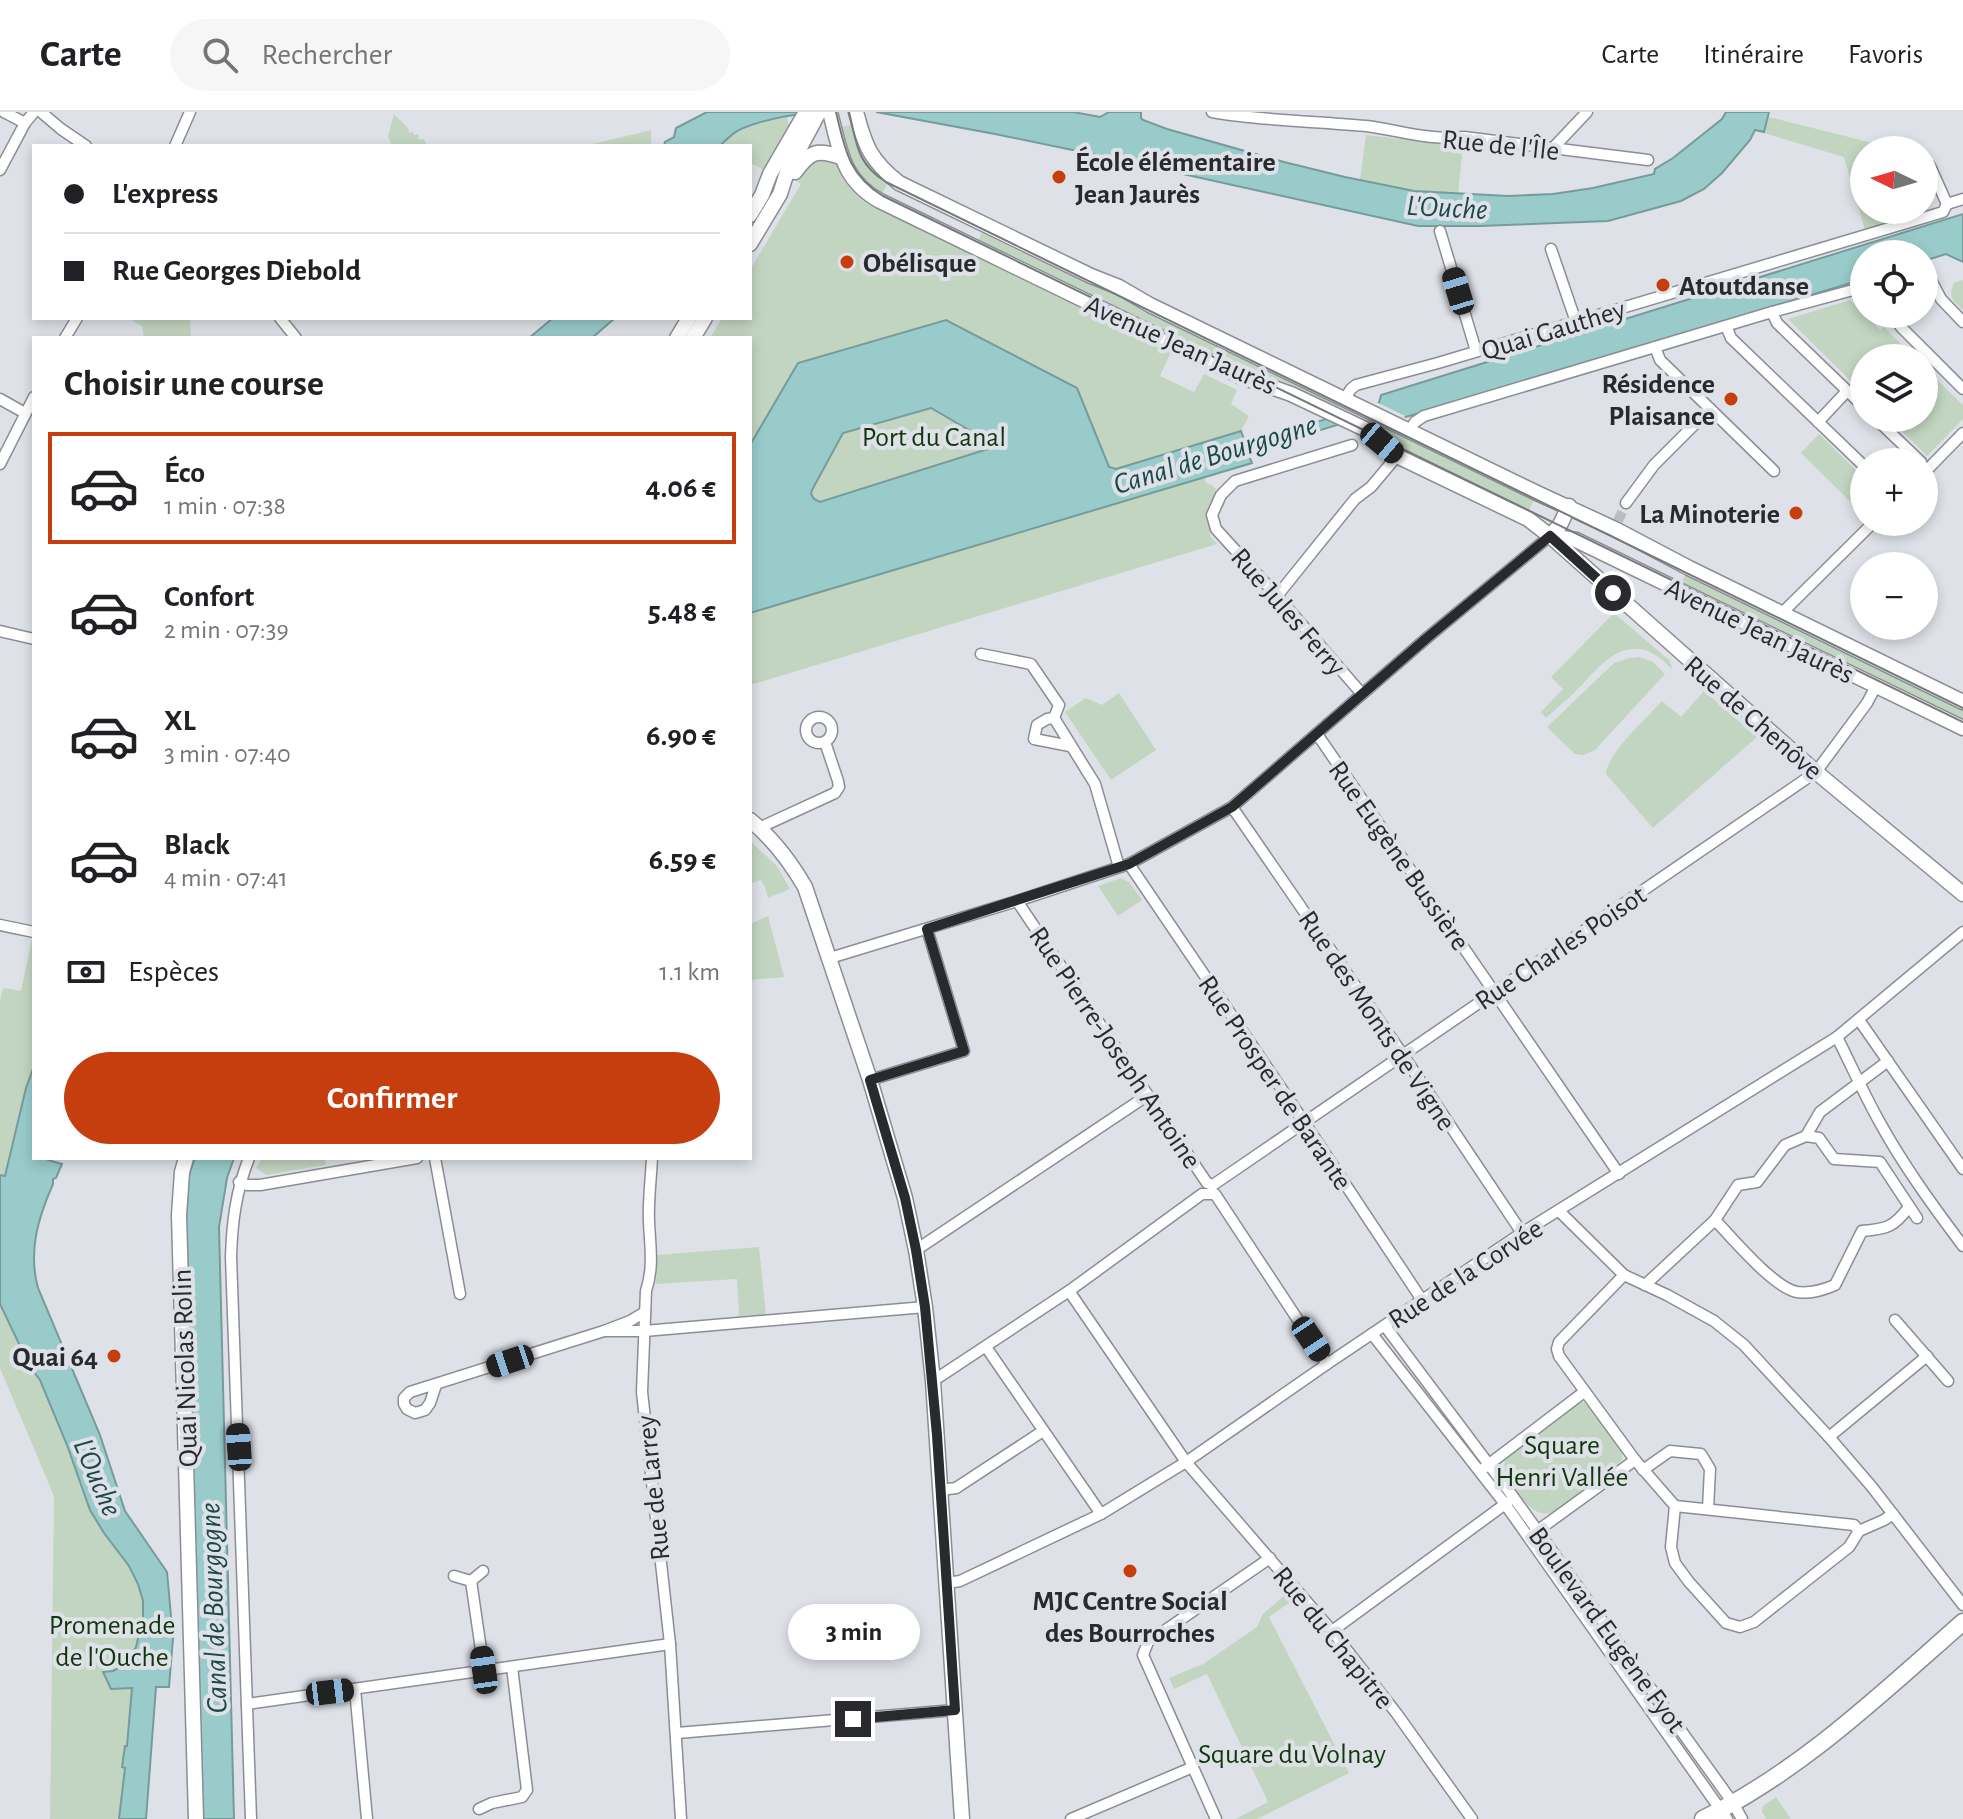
<!DOCTYPE html>
<html lang="fr">
<head>
<meta charset="utf-8">
<style>
  body { margin:0; font-family:"Alegreya Sans",sans-serif; background:#f6f6f6; color:#202124; height:100vh; display:flex; flex-direction:column; font-size:30px; white-space:nowrap }
  * { box-sizing:border-box; margin:0 }
  p { font-size:26px; color:#757577 }
  .icon { flex:none; width:44px; height:44px; fill:none; stroke:currentColor; stroke-width:2; stroke-linecap:round; stroke-linejoin:round }
  .map { position:relative; flex:1; overflow:hidden }
  .drawer { position:absolute; left:32px; top:224px; width:720px; height:824px; display:flex; flex-direction:column; background:#fff; border-radius:0px; box-shadow:0 4px 12px #0003 }
  .drawer>* { flex:none }
  .banner { position:absolute; left:32px; top:32px; width:720px; height:176px; border-radius:0px; box-shadow:0 4px 12px #0003; display:grid; align-content:center; height:176px; padding:0 32px; background:#fff }
  .needle { width:52px; rotate:275deg }
  .fabs { position:absolute; left:1850px; top:24px; display:grid; gap:16px }
  .fabs a { display:grid; place-items:center; width:88px; height:88px; border-radius:50%; background:#fff; box-shadow:0 4px 12px #0003; font-size:40px }
  .end { position:absolute; width:36px; height:36px; margin:-18px; border:10px solid #292a2d; background:#fff; box-shadow:0 0 0 4px #fff }
  .from { border-radius:50% }
  .bubble { position:absolute; height:56px; border-radius:28px; background:#fff; box-shadow:0 4px 12px #0003; font-size:26px; font-weight:700; line-height:56px; text-align:center }
  .car { position:absolute; width:24px; height:48px; margin:-24px -12px; border-radius:10px; box-shadow:0 0 6px 2px #0007; background:linear-gradient(#222 24%,#8ab4d8 0 40%,#222 0 76%,#8ab4d8 0 86%,#222 0) }
  .banner b { display:flex; align-items:center; gap:28px; height:76px; font-size:30px }
  .banner b+b { border-top:2px solid #e0e0e0 }
  .banner i { width:20px; height:20px; background:#202124 }
  ul { padding:0; list-style:none }
  li { display:flex; align-items:center; gap:24px; height:112px; margin:0 16px 12px; padding:0 16px; border:4px solid transparent; border-radius:0px }
  li div { flex:1 }
  li b { display:block; font-size:30px }
  li em { font-style:normal; font-weight:700 }
  li.active { border-color:#c63e0e }
  li>.icon { width:72px; height:72px; stroke-width:1.5 }
  h2 { padding:0 32px; font-size:36px; line-height:96px }
  .pay { display:flex; align-items:center; gap:20px; height:88px; padding:0 32px; font-size:30px }
  .pay p { margin-inline-start:auto }
  .primary-button { display:flex; gap:16px; margin-top:auto; padding:16px 32px }
  .primary-button a { flex:1; height:92px; border-radius:48px; background:#c63e0e; color:#fff; font-size:32px; font-weight:700; line-height:92px; text-align:center }
  header { display:flex; align-items:center; gap:48px; box-sizing:border-box; height:112px; padding:0 40px; background:#fff; border-bottom:2px solid #e0e0e0 }
  header strong { font-size:38px }
  nav { display:flex; gap:44px; margin-inline-start:auto; font-size:28px }
  .search { width:560px; height:72px; background:#f6f6f6; display:flex; align-items:center; gap:20px; box-sizing:border-box; padding:0 28px; border-radius:44px; color:#757577; font-size:30px }
  .map>svg:first-child { display:block }
  .green { fill:#c2d5c0 }
  .water { fill:#98cbca; stroke:#779b9b; stroke-width:2; fill-rule:evenodd }
  .pier { fill:#dee2e8 }
  .lines { fill:none; stroke-linecap:round; stroke-linejoin:round }
  .street-tunnel { stroke:#babdc3; stroke-width:10; stroke-dasharray:10 5; stroke-linecap:butt }
  .street-casing { stroke:#8a8e94; stroke-width:13 }
  .secondary-casing { stroke:#8a8e94; stroke-width:17 }
  .primary-casing { stroke:#8a8e94; stroke-width:19 }
  .street { stroke:#fff; stroke-width:10 }
  .secondary { stroke:#fff; stroke-width:14 }
  .primary { stroke:#fff; stroke-width:16 }
  .tram { stroke:#76797d; stroke-width:2 }
  .route { stroke:#292a2d; stroke-width:10 }
  .poi-dot { fill:#c63e0e; stroke:#dee2e8; stroke-width:3 }
  .labels { text-anchor:middle; stroke-width:8; stroke-linejoin:round; paint-order:stroke }
  .street-label { font-size:28px; fill:#292a2d; stroke:#dee2e8 }
  .poi-label { font-size:28px; font-weight:bold; fill:#292a2d; stroke:#dee2e8; text-anchor:start }
  .park-label { font-size:28px; fill:#11370c; stroke:#dee2e8 }
  .water-label { font-size:30px; font-style:italic; fill:#1b4949; stroke:#dee2e8 }
</style>
</head>
<body>
<header>
<strong>Carte</strong>
<div class="search"><svg class="icon" aria-label="search" viewBox="0 0 24 24"><circle cx="10" cy="10" r="6"/><path d="M15 15l6 6"/></svg>Rechercher</div>
<nav><a>Carte</a><a>Itinéraire</a><a>Favoris</a></nav>
</header>
<div class="map">
<svg width="1963" height="1707" viewBox="0 0 1963 1707">
  <rect width="100%" height="100%" fill="#dee2e8"/>
  <g class="green">
    <polygon points="394,2 408,16 409,21 413,20 414,23 418,22 419,28 424,27 427,34 392,34 388,24"/>
    <path d="M787,5L790,18L766,59L750,51V34H720C741,13 759,12 787,5Z"/>
    <polygon points="1769,5 1901,38 1864,38 1864,98 1885,98 1889,110 1865,118 1844,45 1764,21"/>
    <path d="M855,12C863,40 864,51 889,68L881,84L850,55L838,16Z"/>
    <polygon points="651,18 651,34 585,34"/>
    <polygon points="1366,23 1463,34 1458,82 1414,79 1360,68"/>
    <polygon points="820,44 834,48 846,60 856,81 873,94 969,141 982,142 1173,235 1160,264 1194,280 1204,262 1237,278 1231,292 1249,304 1241,319 1194,333 1206,371 1212,373 1216,377 1211,393 1210,424 1217,432 750,573 750,226 710,226 722,206 750,206 750,158 801,72 795,68 801,58"/>
    <polygon points="984,116 1341,290 1336,300 1247,264 977,131"/>
    <path d="M1963,168V198C1952,188 1948,185 1954,171Z"/>
    <polygon points="1850,188 1880,218 1884,215 1915,246 1864,246 1864,282 1788,207"/>
    <polygon points="128,206 190,206 191,226 144,226 142,214"/>
    <polygon points="1924,255 1963,293 1963,307 1927,344 1889,306 1924,306"/>
    <polygon points="1378,309 1535,385 1528,401 1393,335 1373,319"/>
    <polygon points="1819,322 1864,366 1864,387 1856,395 1801,341"/>
    <polygon points="1687,459 1963,594 1963,613 1680,475"/>
    <path d="M1614,501L1670,549L1672,557C1664,549 1652,538 1640,537C1611,534 1593,563 1574,581C1565,589 1555,598 1546,606L1541,600L1563,577L1551,565Z"/>
    <polygon points="1640,545 1653,550 1665,562 1595,638 1584,643 1575,642 1547,615 1614,551 1629,546"/>
    <path d="M1704,579L1757,625L1653,716L1606,662C1607,641 1648,605 1662,589L1681,605Z"/>
    <polygon points="1119,581 1156,638 1111,668 1065,600 1086,586 1102,593"/>
    <polygon points="750,729 777,754 790,777 768,786 765,775 761,768 752,771 750,767"/>
    <polygon points="1121,766 1129,770 1142,788 1118,804 1098,774"/>
    <polygon points="768,804 784,865 750,868 750,812"/>
    <path d="M34,818V1046H48V1048L62,1052L56,1066L53,1067V1072C38,1106 28,1139 38,1177L100,1323L125,1399L167,1460L173,1526L169,1575H156L146,1707H50L54,1384L0,1256V889L3,876L21,879Z"/>
    <polygon points="262,1046 325,1046 326,1053 266,1063 256,1056"/>
    <polygon points="759,1135 766,1203 739,1204 737,1167 656,1172 657,1143"/>
    <path d="M1578,1290L1585,1291L1588,1294L1622,1340V1348L1554,1400C1530,1409 1518,1378 1506,1362C1503,1355 1504,1349 1508,1343Z"/>
    <polygon points="1286,1482 1292,1489 1269,1505 1349,1661 1257,1707 1236,1707 1268,1690 1207,1562 1174,1577 1169,1566 1203,1552 1257,1515 1263,1502"/>
    <polygon points="1776,1685 1791,1707 1766,1707 1762,1700 1763,1694"/>
  </g>
  <g class="water">
    <path d="M707,0H813C791,3 761,8 741,17C732,21 726,28 720,34H664L665,30L674,25L676,16Z"/>
    <polygon points="876,0 1073,0 1100,5 1109,0 1141,0 1141,6 1143,8 1167,17 1284,50 1345,65 1414,79 1508,84 1553,82 1593,76 1654,62 1655,57 1673,46 1722,7 1726,0 1769,0 1764,20 1755,18 1750,28 1722,61 1704,77 1681,89 1608,109 1480,114 1418,114 1106,45 995,22"/>
    <path d="M1963,102V150L1946,142L1924,149V142H1864V167L1406,305L1389,297L1252,339L1249,344L1252,351L750,501V333L798,251L946,208L1077,276L1109,355L1116,357L1241,319L1244,327L1251,330L1379,291L1381,283ZM931,296L988,329L992,333L991,336L820,390L814,387L811,382L812,378L843,321Z"/>
    <polygon points="553,206 615,206 592,226 529,226"/>
    <path d="M34,954V1046H48V1048L62,1052L56,1066L53,1067V1072C38,1106 28,1139 38,1176L100,1323L125,1399L167,1460L173,1526L169,1575H156L146,1707H119L125,1656L122,1655L125,1634H127L132,1576L111,1577L103,1560L113,1559L126,1552L136,1535L143,1505V1489L138,1472L129,1454L104,1421L90,1398L67,1333L40,1268L30,1255L0,1192V1063L5,1064L26,976Z"/>
    <polygon points="195,1046 234,1046 227,1066 219,1115 234,1707 202,1707 186,1108 189,1063"/>
  </g>
  <polygon class="pier" points="1374,289 1406,304 1400,306 1389,301 1343,315 1322,305"/>
  <g class="lines">
    <polyline class="street-tunnel" points="1618,409 1626,391"/>
    <defs>
      <g id="street">
        <polyline points="4,0 25,11"/>
        <polyline points="41,0 61,17 86,34"/>
        <path d="M1212,0C1263,9 1315,9 1366,14C1399,18 1430,29 1464,25L1648,48"/>
        <polyline points="175,34 190,0"/>
        <polyline points="1553,36 1587,0"/>
        <polyline points="1930,54 1947,92"/>
        <polyline points="0,58 25,11 34,0"/>
        <polyline points="1440,119 1476,239"/>
        <polyline points="1551,137 1576,210"/>
        <polyline points="1924,159 1930,166 1941,187 1963,210"/>
        <polyline points="1772,200 1777,211 1864,295"/>
        <polyline points="1892,202 1901,215 1963,277"/>
        <polyline points="280,206 296,226"/>
        <polyline points="1726,214 1731,226 1864,354"/>
        <polyline points="65,226 77,206"/>
        <polyline points="1655,235 1660,248 1774,359"/>
        <polyline points="0,287 25,301"/>
        <polyline points="1344,288 1351,277 1356,273 1438,251 1943,100 1947,92 1963,87"/>
        <polyline points="1875,306 1921,350"/>
        <polyline points="1818,310 1847,279"/>
        <polyline points="1409,319 1415,310 1424,304 1772,200 1864,175"/>
        <polyline points="1352,333 1235,369 1221,383 1212,403 1216,417 1277,484 1362,582"/>
        <polyline points="0,352 34,285"/>
        <polyline points="1924,361 1963,321"/>
        <polyline points="1626,391 1654,353 1710,297"/>
        <polyline points="1277,484 1355,387 1371,375 1397,344"/>
        <polyline points="1784,502 1786,497 1874,410"/>
        <polyline points="0,519 34,527"/>
        <polyline points="981,542 1031,552 1059,593 1054,606"/>
        <circle cx="819" cy="618" r="13"/>
        <polyline points="1054,606 1095,672 1119,755"/>
        <polyline points="1054,606 1047,607 1037,613 1034,627 1070,634"/>
        <polyline points="1317,622 1619,1062"/>
        <polyline points="1232,695 1403,943 1522,1121"/>
        <polyline points="759,716 835,681 839,675 838,669 825,630"/>
        <polyline points="1129,752 1304,1010 1422,1188"/>
        <polyline points="1017,789 1207,1071 1213,1073 1816,660 1867,591 1876,574"/>
        <polyline points="0,813 34,820"/>
        <polyline points="830,846 1017,789 1129,752 1232,695 1428,525 1550,424"/>
        <polyline points="1859,908 1963,1057"/>
        <path d="M1837,925C1851,953 1864,982 1879,1009C1903,1053 1933,1094 1963,1134"/>
        <polyline points="870,968 964,939 927,817"/>
        <polyline points="1806,1024 1819,1026 1834,1047 1880,1050 1917,1106"/>
        <path d="M249,1046C236,1079 232,1110 231,1145L251,1707"/>
        <polyline points="435,1046 460,1182"/>
        <path d="M652,1046C651,1067 648,1089 649,1110C650,1134 654,1155 646,1179L642,1280L670,1532L681,1707"/>
        <polyline points="239,1070 247,1073 260,1073 417,1046"/>
        <polyline points="1560,1100 1624,1163 1667,1183 1714,1209 1744,1233 1829,1325 1872,1375 1963,1493"/>
        <path d="M1715,1108C1732,1126 1774,1176 1797,1180C1811,1182 1823,1178 1835,1173L1862,1119C1887,1117 1894,1115 1909,1095"/>
        <polyline points="916,1138 1148,983"/>
        <polyline points="1624,1163 1559,1230 1557,1237 1559,1244 1635,1348 1675,1394 1671,1435 1675,1451 1689,1470 1726,1511 1740,1515 1754,1510 1849,1435 1859,1419 1884,1408 1893,1402"/>
        <polyline points="1645,1173 1715,1108 1738,1073 1757,1070 1785,1033 1806,1024 1820,1000 1888,949"/>
        <polyline points="1069,1179 1186,1350 1332,1519 1397,1602 1472,1707"/>
        <polyline points="1895,1208 1948,1269"/>
        <polyline points="1385,1214 1514,1386 1733,1691 1742,1707"/>
        <polyline points="604,1219 644,1219 925,1195"/>
        <polyline points="1372,1222 1505,1392 1727,1707"/>
        <polyline points="986,1235 1101,1402"/>
        <polyline points="933,1269 1069,1179 1202,1082 1215,1082 1327,1252"/>
        <polyline points="436,1273 430,1291 425,1298 415,1301 407,1297 404,1292 404,1286 410,1280 604,1219 630,1209 645,1200"/>
        <polyline points="1829,1325 1927,1244"/>
        <polyline points="1484,1356 1584,1280"/>
        <polyline points="1643,1358 1670,1339 1701,1342 1710,1357 1708,1397"/>
        <polyline points="941,1378 956,1376 1043,1319"/>
        <polyline points="1675,1394 1854,1413 1859,1419"/>
        <polyline points="1533,1422 1635,1348"/>
        <polyline points="454,1464 471,1469"/>
        <polyline points="471,1469 484,1558"/>
        <polyline points="471,1469 483,1459"/>
        <polyline points="947,1471 960,1469 1101,1402 1186,1350 1327,1252 1522,1121 1837,925 1963,820"/>
        <polyline points="1332,1519 1508,1390"/>
        <polyline points="355,1577 367,1707"/>
        <polyline points="247,1592 670,1532"/>
        <polyline points="677,1621 955,1598"/>
        <polyline points="479,1697 492,1691 522,1685 527,1678 512,1555"/>
        <polyline points="1071,1707 1193,1655"/>
        <polyline points="1216,1707 1143,1543 1148,1530 1270,1446"/>
      </g>
      <g id="secondary">
        <path d="M830,0C840,38 842,68 880,89L1242,265L1291,282L1367,318L1397,344L1528,407L1550,424L1576,428L1963,616"/>
        <path d="M856,0C865,34 870,48 899,71L1091,164L1119,175L1150,193L1539,382L1615,417L1689,456L1963,590"/>
        <path d="M795,60C810,39 817,37 841,45"/>
        <polyline points="750,103 762,83 770,62 806,0"/>
        <polyline points="750,132 780,82 787,60 819,0"/>
        <polyline points="677,226 689,206"/>
        <polyline points="693,226 705,206"/>
        <polyline points="1550,424 1816,660 1963,782"/>
        <polyline points="1550,424 1560,413 1569,394"/>
        <path d="M750,708C772,726 791,751 805,775L870,968L905,1086L916,1138L925,1195L933,1269L962,1707"/>
        <polyline points="186,1046 182,1060 179,1103 196,1707"/>
      </g>
      <path id="primary" d="M1703,1707C1802,1658 1881,1582 1963,1510"/>
    </defs>
    <use href="#street" class="street-casing"/>
    <use href="#secondary" class="secondary-casing"/>
    <use href="#primary" class="primary-casing"/>
    <use href="#street" class="street"/>
    <use href="#secondary" class="secondary"/>
    <use href="#primary" class="primary"/>
    <g class="tram">
      <path d="M836,0C845,37 848,62 883,84L1963,610"/>
      <path d="M849,0C857,32 856,51 886,70L1963,596"/>
    </g>
  </g>
  <g class="lines">
    <polyline class="route" points="853,1607 955,1598 937,1323 925,1195 916,1138 905,1086 870,968 964,939 927,817 1129,752 1232,695 1428,525 1550,424 1613,481"/>
  </g>
  <g class="poi-dot">
    <circle cx="1059" cy="65" r="8"/>
    <circle cx="847" cy="150" r="8"/>
    <circle cx="1663" cy="173" r="8"/>
    <circle cx="1731" cy="287" r="8"/>
    <circle cx="1796" cy="401" r="8"/>
    <circle cx="114" cy="1244" r="8"/>
    <circle cx="1130" cy="1459" r="8"/>
  </g>
  <g class="labels">
    <g class="street-label">
      <text transform="translate(1501 32) rotate(6)" y="10">Rue de l'Île</text>
      <text transform="translate(1553 217) rotate(-17)" y="10">Quai Gauthey</text>
      <text transform="translate(1181 232) rotate(24)" y="10">Avenue Jean Jaurès</text>
      <text transform="translate(1289 499) rotate(49)" y="10">Rue Jules Ferry</text>
      <text transform="translate(1760 518) rotate(26)" y="10">Avenue Jean Jaurès</text>
      <text transform="translate(1754 605) rotate(41)" y="10">Rue de Chenôve</text>
      <text transform="translate(1400 743) rotate(55)" y="10">Rue Eugène Bussière</text>
      <text transform="translate(1560 835) rotate(-34)" y="10">Rue Charles Poisot</text>
      <text transform="translate(1378 908) rotate(56)" y="10">Rue des Monts de Vigne</text>
      <text transform="translate(1116 935) rotate(56)" y="10">Rue Pierre-Joseph Antoine</text>
      <text transform="translate(1276 970) rotate(56)" y="10">Rue Prosper de Barante</text>
      <text transform="translate(1465 1161) rotate(-33)" y="10">Rue de la Corvée</text>
      <text transform="translate(184 1256) rotate(-92)" y="10">Quai Nicolas Rolin</text>
      <text transform="translate(652 1376) rotate(-96)" y="10">Rue de Larrey</text>
      <text transform="translate(1608 1517) rotate(54)" y="10">Boulevard Eugène Fyot</text>
      <text transform="translate(1334 1525) rotate(51)" y="10">Rue du Chapitre</text>
    </g>
    <g class="poi-label">
      <text x="1075" y="59">École élémentaire<tspan x="1075" dy="32">Jean Jaurès</tspan></text>
      <text x="863" y="160">Obélisque</text>
      <text x="1679" y="183">Atoutdanse</text>
      <text x="1715" y="281" text-anchor="end">Résidence<tspan x="1715" dy="32">Plaisance</tspan></text>
      <text x="1780" y="411" text-anchor="end">La Minoterie</text>
      <text x="98" y="1254" text-anchor="end">Quai 64</text>
      <text x="1130" y="1498" text-anchor="middle">MJC Centre Social<tspan x="1130" dy="32">des Bourroches</tspan></text>
    </g>
    <g class="park-label">
      <text x="934" y="334">Port du Canal</text>
      <text x="1562" y="1342">Square<tspan x="1562" dy="32">Henri Vallée</tspan></text>
      <text x="112" y="1522">Promenade<tspan x="112" dy="32">de l'Ouche</tspan></text>
      <text x="1292" y="1651">Square du Volnay</text>
    </g>
    <g class="water-label">
      <text transform="translate(1447 95) rotate(3)" y="10">L'Ouche</text>
      <text transform="translate(1215 342) rotate(-17)" y="10">Canal de Bourgogne</text>
      <text transform="translate(98 1365) rotate(67)" y="10">L'Ouche</text>
      <text transform="translate(213 1496) rotate(-92)" y="10">Canal de Bourgogne</text>
    </g>
  </g>
</svg>
<div class="fabs">
<a><svg class="needle" viewBox="-14 -14 28 28"><path d="M0-13l5 13h-10z" fill="#e53935"/><path d="M0 13l5-13h-10z" fill="#757577"/></svg></a>
<a><svg class="icon" aria-label="locate" viewBox="0 0 24 24"><circle cx="12" cy="12" r="6"/><path d="M12 2v4M12 18v4M2 12h4M18 12h4"/></svg></a>
<a><svg class="icon" aria-label="layers" viewBox="0 0 24 24"><path d="M12 4l9 5-9 5-9-5zM3 14l9 5 9-5"/></svg></a>
<a>+</a>
<a>−</a>
</div>
<i class="end from" style="left:1613px;top:481px"></i>
<i class="end" style="left:853px;top:1607px"></i>
<div class="bubble" style="left:788px;top:1492px;width:132px">3 min</div>
<i class="car" style="left:1458px;top:179px;rotate:343deg"></i>
<i class="car" style="left:1382px;top:331px;rotate:130deg"></i>
<i class="car" style="left:1311px;top:1227px;rotate:146deg"></i>
<i class="car" style="left:510px;top:1249px;rotate:252deg"></i>
<i class="car" style="left:239px;top:1335px;rotate:356deg"></i>
<i class="car" style="left:484px;top:1558px;rotate:352deg"></i>
<i class="car" style="left:330px;top:1580px;rotate:83deg"></i>
<div class="banner">
<b><i class="from"></i>L'express</b>
<b><i></i>Rue Georges Diebold</b>
</div>
<section class="drawer">
<h2>Choisir une course</h2>
<ul>
<li class="active"><svg class="icon" aria-label="car" viewBox="0 0 24 24"><path d="M5 17H2v-5l4-1 3-4h7l3 4 3 1v5h-3M9 17h6M6 11h13"/><circle cx="7" cy="17" r="2"/><circle cx="17" cy="17" r="2"/></svg><div><b>Éco</b><p>1 min · 07:38</p></div><em>4.06 €</em></li>
<li><svg class="icon" aria-label="car" viewBox="0 0 24 24"><path d="M5 17H2v-5l4-1 3-4h7l3 4 3 1v5h-3M9 17h6M6 11h13"/><circle cx="7" cy="17" r="2"/><circle cx="17" cy="17" r="2"/></svg><div><b>Confort</b><p>2 min · 07:39</p></div><em>5.48 €</em></li>
<li><svg class="icon" aria-label="car" viewBox="0 0 24 24"><path d="M5 17H2v-5l4-1 3-4h7l3 4 3 1v5h-3M9 17h6M6 11h13"/><circle cx="7" cy="17" r="2"/><circle cx="17" cy="17" r="2"/></svg><div><b>XL</b><p>3 min · 07:40</p></div><em>6.90 €</em></li>
<li><svg class="icon" aria-label="car" viewBox="0 0 24 24"><path d="M5 17H2v-5l4-1 3-4h7l3 4 3 1v5h-3M9 17h6M6 11h13"/><circle cx="7" cy="17" r="2"/><circle cx="17" cy="17" r="2"/></svg><div><b>Black</b><p>4 min · 07:41</p></div><em>6.59 €</em></li>
</ul>
<div class="pay"><svg class="icon" aria-label="cash" viewBox="0 0 24 24"><path d="M3 7h18v10H3z"/><circle cx="12" cy="12" r="2"/></svg>Espèces<p>1.1 km</p></div>
<div class="primary-button"><a>Confirmer</a></div>
</section>
</div>
</body>
</html>
